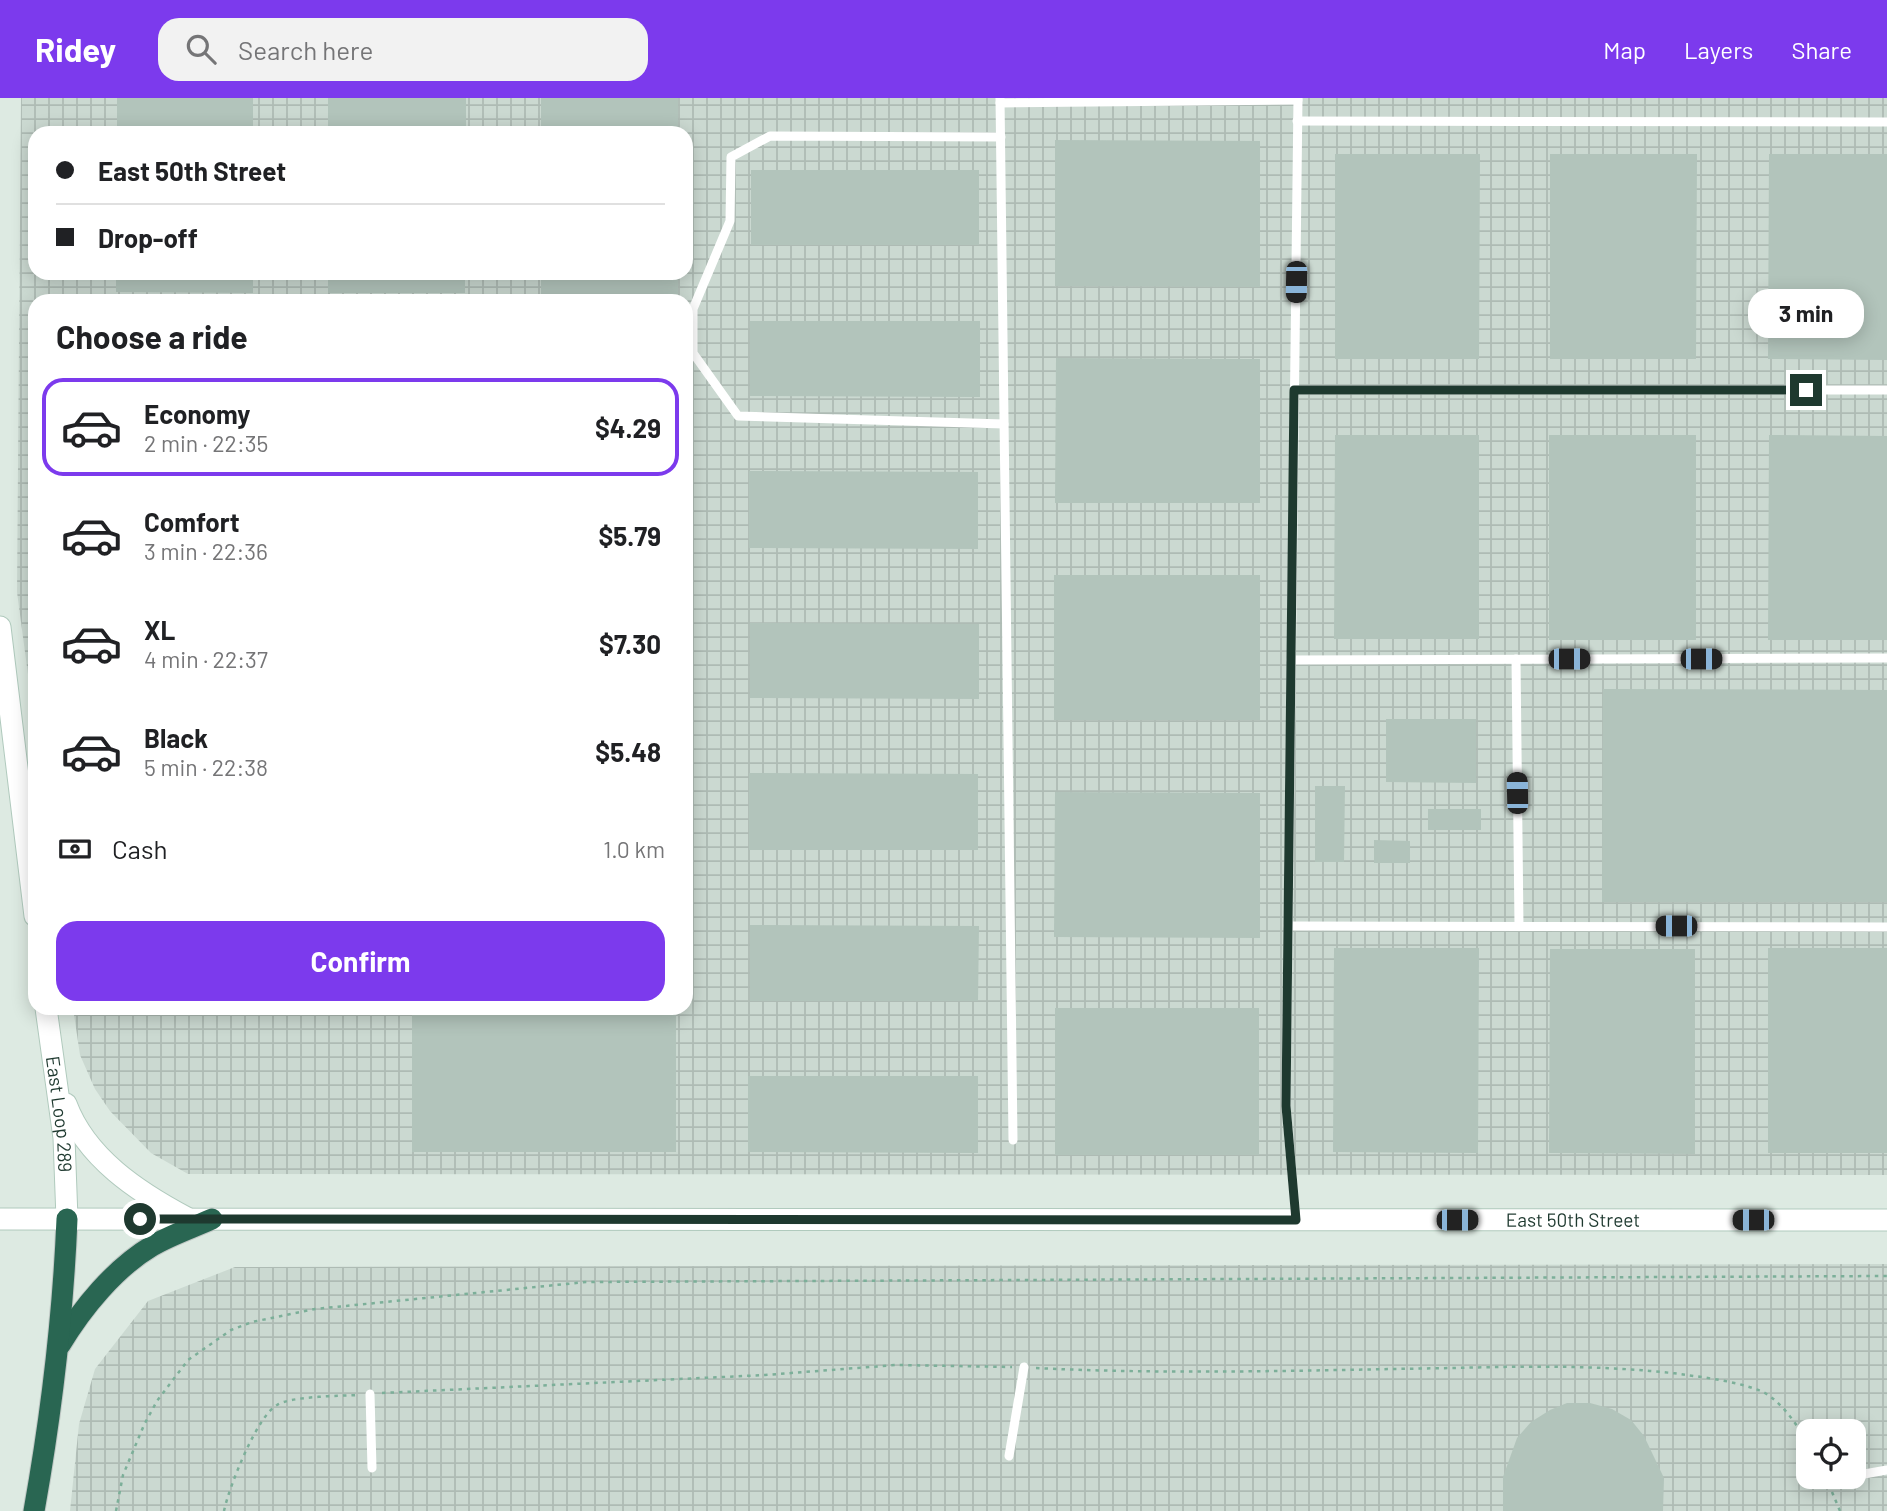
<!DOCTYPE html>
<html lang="en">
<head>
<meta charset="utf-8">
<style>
  body { margin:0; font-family:Barlow,sans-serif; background:#f2f2f2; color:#202124; height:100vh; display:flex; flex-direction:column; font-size:26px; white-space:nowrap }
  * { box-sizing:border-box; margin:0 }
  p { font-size:23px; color:#757577 }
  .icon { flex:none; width:38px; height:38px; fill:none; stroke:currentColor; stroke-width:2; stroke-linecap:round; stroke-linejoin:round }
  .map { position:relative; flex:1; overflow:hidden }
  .panel { position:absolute; left:28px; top:196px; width:665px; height:721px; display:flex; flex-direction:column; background:#fff; border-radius:21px; box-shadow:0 4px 18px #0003 }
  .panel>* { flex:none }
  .banner { position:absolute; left:28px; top:28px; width:665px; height:154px; border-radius:21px; box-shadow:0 4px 18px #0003; display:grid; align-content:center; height:154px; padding:0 28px; background:#fff }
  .buttons { position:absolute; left:1796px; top:1321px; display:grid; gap:14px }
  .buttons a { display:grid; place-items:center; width:70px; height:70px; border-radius:14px; background:#fff; box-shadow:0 4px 18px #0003; font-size:35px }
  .end { position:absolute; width:32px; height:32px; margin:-16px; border:9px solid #1e392f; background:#fff; box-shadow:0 0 0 4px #fff }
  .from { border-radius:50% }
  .bubble { position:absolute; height:49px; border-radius:21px; background:#fff; box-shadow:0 4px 18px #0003; font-size:23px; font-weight:700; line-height:49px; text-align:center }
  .car { position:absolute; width:21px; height:42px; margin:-21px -10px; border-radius:9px; box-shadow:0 0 5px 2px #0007; background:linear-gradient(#222 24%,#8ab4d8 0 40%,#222 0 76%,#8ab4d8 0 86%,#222 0) }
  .banner b { display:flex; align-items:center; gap:24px; height:66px; font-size:26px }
  .banner b+b { border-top:2px solid #e0e0e0 }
  .banner i { width:18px; height:18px; background:#202124 }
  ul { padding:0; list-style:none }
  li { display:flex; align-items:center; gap:21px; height:98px; margin:0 14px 10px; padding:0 14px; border:4px solid transparent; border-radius:21px }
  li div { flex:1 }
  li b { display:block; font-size:26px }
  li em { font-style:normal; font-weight:700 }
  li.selected { border-color:#7c3aed }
  li>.icon { width:63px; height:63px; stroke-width:1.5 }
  h2 { padding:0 28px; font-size:32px; line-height:84px }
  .pay { display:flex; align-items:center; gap:18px; height:77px; padding:0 28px; font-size:26px }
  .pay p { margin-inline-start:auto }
  .cta { display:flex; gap:14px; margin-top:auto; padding:14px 28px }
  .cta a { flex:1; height:80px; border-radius:21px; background:#7c3aed; color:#fff; font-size:28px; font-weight:700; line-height:80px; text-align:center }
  header { display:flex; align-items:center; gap:42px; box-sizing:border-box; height:98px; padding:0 35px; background:#7c3aed; color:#fff }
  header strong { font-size:33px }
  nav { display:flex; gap:38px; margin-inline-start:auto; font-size:24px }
  .search { width:490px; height:63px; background:#f2f2f2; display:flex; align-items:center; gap:18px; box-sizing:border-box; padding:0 24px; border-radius:21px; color:#757577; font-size:26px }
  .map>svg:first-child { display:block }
  .industrial { fill:url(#industrial-grid); fill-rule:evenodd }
  .building { fill:#b2c4bb }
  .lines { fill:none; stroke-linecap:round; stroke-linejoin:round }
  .secondary-casing { stroke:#b0cabd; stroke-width:23 }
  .motorway-casing { stroke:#c0c8c5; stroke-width:23 }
  .path { stroke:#7caf99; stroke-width:2.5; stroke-dasharray:3.5 5; stroke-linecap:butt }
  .service { stroke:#fff; stroke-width:9 }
  .secondary { stroke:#fff; stroke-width:21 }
  .motorway { stroke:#296652; stroke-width:21 }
  .route { stroke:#1e392f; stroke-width:9 }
  .labels { text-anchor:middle; stroke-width:7; stroke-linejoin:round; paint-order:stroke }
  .street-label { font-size:19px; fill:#1e392f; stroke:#edf6f1 }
</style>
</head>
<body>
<header>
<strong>Ridey</strong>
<div class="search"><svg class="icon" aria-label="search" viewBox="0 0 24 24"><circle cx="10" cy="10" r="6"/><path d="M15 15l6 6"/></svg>Search here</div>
<nav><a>Map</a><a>Layers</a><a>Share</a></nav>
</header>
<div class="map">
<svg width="1887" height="1413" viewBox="0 0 1887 1413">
  <defs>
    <pattern id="industrial-grid" width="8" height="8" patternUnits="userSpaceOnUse" patternTransform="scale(1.75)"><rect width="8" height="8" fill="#cbd9d1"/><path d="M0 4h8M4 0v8" fill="none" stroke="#aebbb4"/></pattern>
  </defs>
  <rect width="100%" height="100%" fill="#ddeae2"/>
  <g class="industrial">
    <path d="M21,0H1887V1077L188,1076L151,1055L110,1013L95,991L80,957L73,910H686V203H35V629L17,494ZM35,35H686V175H35Z"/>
    <path d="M1887,1166V1413H70L79,1326L95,1271L148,1203L235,1169ZM1808,1334H1853V1379H1808Z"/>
  </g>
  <g class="building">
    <rect x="117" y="0" width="136" height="35"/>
    <rect x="328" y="0" width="138" height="35"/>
    <rect x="541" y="0" width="137" height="35"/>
    <polygon points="1055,42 1260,43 1260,189 1055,188"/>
    <polygon points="1335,56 1480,56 1479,261 1335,261"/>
    <polygon points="1550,56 1697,56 1696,261 1550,261"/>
    <polygon points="1769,56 1887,56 1887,262 1768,261"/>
    <rect x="751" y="72" width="228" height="75"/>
    <polygon points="116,175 253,175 253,195 116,194"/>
    <rect x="328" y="175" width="137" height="20"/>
    <rect x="541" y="175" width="137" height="21"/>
    <polygon points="750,223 980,223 980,299 750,298"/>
    <polygon points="1056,260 1260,261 1260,405 1055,405"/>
    <polygon points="1335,337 1479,337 1479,541 1334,541"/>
    <rect x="1549" y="337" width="147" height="205"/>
    <polygon points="1769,337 1887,338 1887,542 1768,542"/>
    <polygon points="749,373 978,374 978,451 749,450"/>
    <rect x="1054" y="477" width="206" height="145"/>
    <polygon points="750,525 979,526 979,601 750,600"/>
    <polygon points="1603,591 1887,592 1887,804 1602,804"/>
    <polygon points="1386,621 1476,621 1476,685 1386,684"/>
    <polygon points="749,675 978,676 978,752 749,752"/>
    <polygon points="1315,688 1345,688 1344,764 1315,764"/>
    <polygon points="1055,694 1260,695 1260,840 1054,839"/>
    <rect x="1428" y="711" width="53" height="21"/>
    <polygon points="1374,742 1410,743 1410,765 1374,765"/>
    <polygon points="750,827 979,828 978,903 750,903"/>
    <polygon points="1334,850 1479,850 1478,1055 1333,1054"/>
    <rect x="1768" y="850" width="119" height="205"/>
    <polygon points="1550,851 1695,851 1695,1056 1549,1055"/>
    <rect x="1055" y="910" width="204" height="147"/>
    <rect x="412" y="916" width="264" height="138"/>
    <polygon points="748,978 978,978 978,1055 748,1054"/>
    <polygon points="1567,1305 1590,1305 1612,1311 1631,1322 1644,1338 1664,1380 1663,1413 1503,1413 1503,1379 1517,1340 1531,1324 1550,1312"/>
  </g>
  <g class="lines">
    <defs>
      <g id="secondary">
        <polyline points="0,529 35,818"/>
        <path id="s1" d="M46,910L64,1040L67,1121"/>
        <path d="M66,1006C86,1060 138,1094 187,1120"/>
        <path id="s2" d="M0,1121L1887,1122"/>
      </g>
      <g id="motorway">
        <path d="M60,1247C82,1210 115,1170 152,1148C171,1137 192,1130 212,1121"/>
        <path d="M34,1413C51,1318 63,1218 67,1121"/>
      </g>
    </defs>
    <use href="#secondary" class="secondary-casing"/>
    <use href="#motorway" class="motorway-casing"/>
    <g class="path">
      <path d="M1036,1270C1175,1277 1314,1272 1453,1270C1529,1268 1605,1267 1680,1276C1707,1280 1737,1283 1763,1294C1782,1304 1797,1327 1808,1345"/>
      <polyline points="382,1295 765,1277 896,1267 1012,1269"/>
      <polyline points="1832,1394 1840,1413"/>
      <polyline points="116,1413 123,1377 144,1327 157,1303 188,1262 231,1232 252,1224 315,1211 586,1184 1887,1178"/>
      <path d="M224,1413C229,1389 257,1318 277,1307C291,1298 340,1298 358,1297"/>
    </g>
    <g class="service">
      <polyline points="1000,0 1013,1042"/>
      <polyline points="1000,5 1298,2"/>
      <polyline points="1297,23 1887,24"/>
      <polyline points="1001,39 770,38 731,59 730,123 693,211 693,255 738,318 1004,326"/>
      <polyline points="1294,292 1887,292"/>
      <polyline points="1516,561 1519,828"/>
      <polyline points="1291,562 1887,560"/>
      <polyline points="1288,828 1887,829"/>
      <polyline points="1296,1120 1286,1008 1298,0"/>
      <polyline points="370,1296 372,1370"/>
      <polyline points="1009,1358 1024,1269"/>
      <polyline points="1853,1378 1887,1372"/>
      <polyline points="1827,1383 1847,1379"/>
    </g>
    <use href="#secondary" class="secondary"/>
    <use href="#motorway" class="motorway"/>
  </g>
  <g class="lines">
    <polyline class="route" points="140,1121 1296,1122 1286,1008 1294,292 1806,292"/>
  </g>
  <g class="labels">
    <g class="street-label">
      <text dy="7" stroke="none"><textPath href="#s1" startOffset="107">East Loop 289</textPath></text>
      <text dy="7" stroke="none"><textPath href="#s2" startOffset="1573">East 50th Street</textPath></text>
    </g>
  </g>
</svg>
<div class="buttons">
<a><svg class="icon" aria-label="locate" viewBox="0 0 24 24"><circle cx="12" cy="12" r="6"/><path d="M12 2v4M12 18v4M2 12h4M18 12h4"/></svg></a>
</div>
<i class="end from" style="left:140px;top:1121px"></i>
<i class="end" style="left:1806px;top:292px"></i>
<div class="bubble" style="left:1748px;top:191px;width:116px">3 min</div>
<i class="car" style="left:1296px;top:184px;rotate:181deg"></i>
<i class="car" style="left:1569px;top:561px;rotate:90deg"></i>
<i class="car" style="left:1701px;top:561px;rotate:90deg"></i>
<i class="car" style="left:1517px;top:695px;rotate:359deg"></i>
<i class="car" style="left:1676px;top:828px;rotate:270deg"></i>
<i class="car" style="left:1457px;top:1122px;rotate:90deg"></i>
<i class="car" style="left:1753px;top:1122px;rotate:270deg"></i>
<div class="banner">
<b><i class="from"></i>East 50th Street</b>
<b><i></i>Drop-off</b>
</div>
<section class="panel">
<h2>Choose a ride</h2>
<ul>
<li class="selected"><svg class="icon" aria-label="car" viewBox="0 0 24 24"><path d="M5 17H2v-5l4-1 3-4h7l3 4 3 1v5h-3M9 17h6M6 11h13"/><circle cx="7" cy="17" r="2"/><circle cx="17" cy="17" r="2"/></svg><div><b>Economy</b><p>2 min · 22:35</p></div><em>$4.29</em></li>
<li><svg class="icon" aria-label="car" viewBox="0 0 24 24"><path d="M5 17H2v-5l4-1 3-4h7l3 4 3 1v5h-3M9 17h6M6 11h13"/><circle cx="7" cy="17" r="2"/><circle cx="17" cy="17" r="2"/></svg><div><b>Comfort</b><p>3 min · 22:36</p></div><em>$5.79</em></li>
<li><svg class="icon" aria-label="car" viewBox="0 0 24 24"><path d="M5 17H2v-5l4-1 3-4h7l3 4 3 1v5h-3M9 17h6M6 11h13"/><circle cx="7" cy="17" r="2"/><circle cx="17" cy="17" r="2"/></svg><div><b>XL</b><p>4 min · 22:37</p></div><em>$7.30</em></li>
<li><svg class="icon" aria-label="car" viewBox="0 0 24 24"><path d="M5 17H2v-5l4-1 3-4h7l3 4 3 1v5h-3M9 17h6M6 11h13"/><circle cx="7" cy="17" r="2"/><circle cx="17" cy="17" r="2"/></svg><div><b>Black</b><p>5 min · 22:38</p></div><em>$5.48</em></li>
</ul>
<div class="pay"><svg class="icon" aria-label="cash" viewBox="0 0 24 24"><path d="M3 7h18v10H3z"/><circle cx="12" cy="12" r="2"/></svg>Cash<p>1.0 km</p></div>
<div class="cta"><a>Confirm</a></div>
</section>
</div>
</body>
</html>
